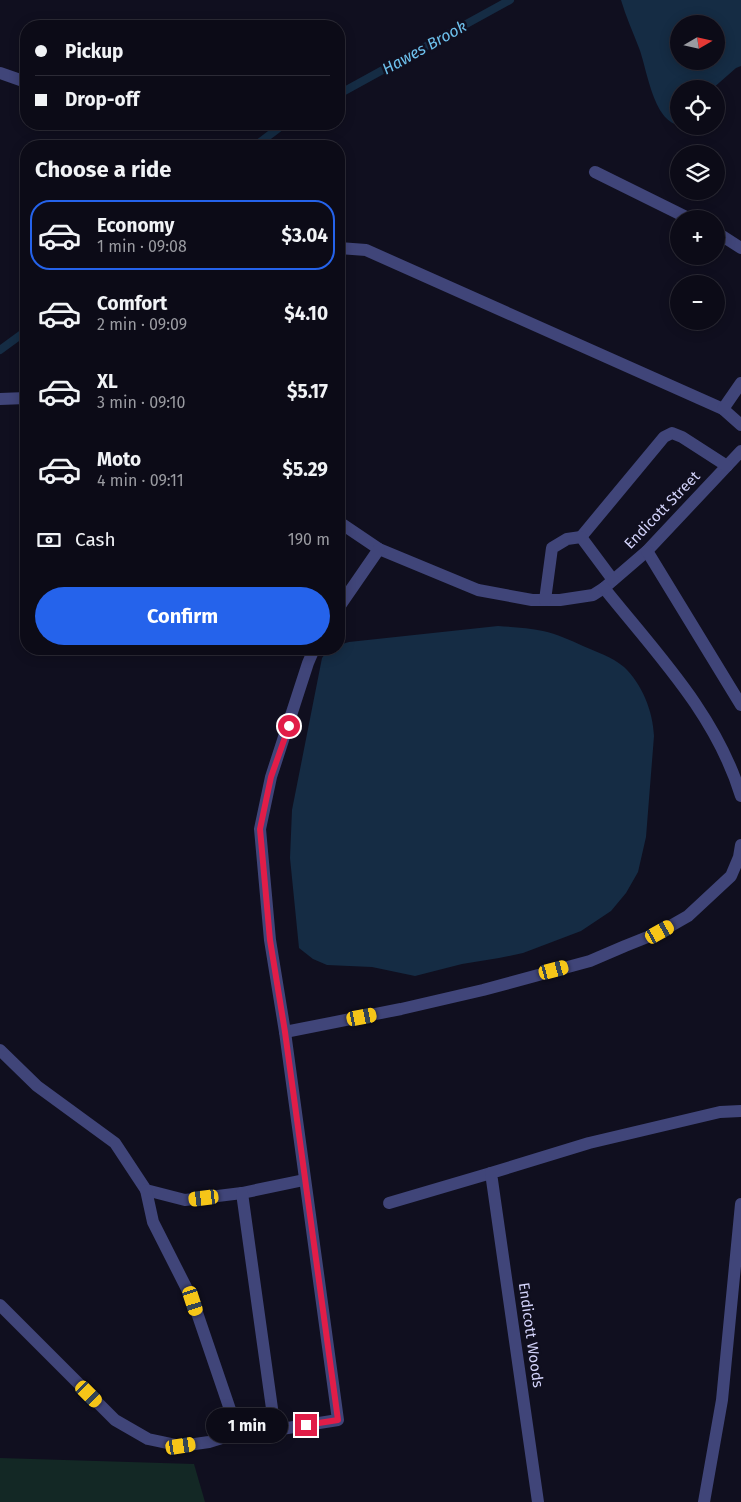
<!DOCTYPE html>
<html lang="en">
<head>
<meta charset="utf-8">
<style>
  body { margin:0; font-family:"Fira Sans",sans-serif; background:#151420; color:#f1f3f6; height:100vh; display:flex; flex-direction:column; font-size:19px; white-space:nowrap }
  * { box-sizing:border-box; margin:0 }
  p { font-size:16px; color:#9a9ba1 }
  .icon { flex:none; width:28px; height:28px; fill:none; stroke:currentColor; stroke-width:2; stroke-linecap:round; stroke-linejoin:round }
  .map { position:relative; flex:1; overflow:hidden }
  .panel { position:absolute; left:20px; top:140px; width:325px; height:515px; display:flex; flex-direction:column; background:#0c0b17; border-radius:20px; box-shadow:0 2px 12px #0003,0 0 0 1px #2c2b36 }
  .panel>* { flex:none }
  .top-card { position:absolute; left:20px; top:20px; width:325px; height:110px; border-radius:20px; box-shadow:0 2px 12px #0003,0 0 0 1px #2c2b36; display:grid; align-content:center; height:110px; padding:0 15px; background:#0c0b17 }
  .needle { width:32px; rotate:81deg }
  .tools { position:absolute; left:670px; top:15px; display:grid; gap:10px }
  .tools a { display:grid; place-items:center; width:55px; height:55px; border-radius:50%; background:#0c0b17; box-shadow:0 2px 12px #0003,0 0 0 1px #2c2b36; font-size:25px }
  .end { position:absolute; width:22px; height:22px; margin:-11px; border:6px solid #e11d48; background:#fff; box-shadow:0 0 0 2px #fff }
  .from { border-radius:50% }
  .bubble { position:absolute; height:35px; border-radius:18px; background:#0c0b17; box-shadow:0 2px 12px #0003,0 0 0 1px #2c2b36; font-size:16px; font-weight:700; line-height:35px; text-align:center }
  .car { position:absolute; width:15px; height:30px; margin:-15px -8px; border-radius:6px; box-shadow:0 0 4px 1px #0007; background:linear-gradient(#f5c518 24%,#345 0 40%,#f5c518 0 76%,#345 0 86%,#f5c518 0) }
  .top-card b { display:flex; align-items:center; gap:18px; height:48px; font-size:19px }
  .top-card b+b { border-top:1px solid #2c2b36 }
  .top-card i { width:12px; height:12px; background:#f1f3f6 }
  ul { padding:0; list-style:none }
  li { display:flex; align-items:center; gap:15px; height:70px; margin:0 10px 8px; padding:0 5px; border:2px solid transparent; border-radius:20px }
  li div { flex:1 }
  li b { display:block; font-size:19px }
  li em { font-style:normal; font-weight:700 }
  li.active { border-color:#2563eb }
  li>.icon { width:45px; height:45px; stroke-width:1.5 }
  h2 { padding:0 15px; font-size:22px; line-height:60px }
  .pay { display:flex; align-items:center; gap:12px; height:55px; padding:0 15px; font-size:19px }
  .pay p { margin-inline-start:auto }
  .cta { display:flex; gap:10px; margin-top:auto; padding:10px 15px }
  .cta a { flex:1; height:58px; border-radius:30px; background:#2563eb; color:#fff; font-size:20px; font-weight:700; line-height:58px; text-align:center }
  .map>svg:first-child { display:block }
  .green { fill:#132825 }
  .water { fill:#152c44; fill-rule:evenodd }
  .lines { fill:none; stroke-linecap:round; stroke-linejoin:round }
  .stream { stroke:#152c44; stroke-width:8 }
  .minor { stroke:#404579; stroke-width:12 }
  .route { stroke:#e11d48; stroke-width:6 }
  .labels { text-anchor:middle; stroke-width:5; stroke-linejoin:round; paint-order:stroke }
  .street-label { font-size:15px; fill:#d3d3fa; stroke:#100f1f }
  .water-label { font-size:16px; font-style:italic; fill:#6ec1ed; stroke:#100f1f }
</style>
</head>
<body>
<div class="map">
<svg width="741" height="1502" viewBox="0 0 741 1502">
  <rect width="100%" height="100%" fill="#100f1f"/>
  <polygon class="green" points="0,1458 194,1464 205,1502 0,1502"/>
  <g class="water">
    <path d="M621,0H741V66L736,68L712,89H679V125C653,121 647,68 639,48C633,32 626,17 621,0ZM679,24H716V61H679Z"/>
    <path d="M498,626C513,627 529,628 543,631C557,634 570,640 583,646C597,652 612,657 624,667C642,684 653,711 654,736L646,837L638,872L626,893L611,911L581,931L523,953L499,958L462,964L415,976L372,967L327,965L313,959L299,948L290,858L292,810L322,658L329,649H339V645L349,642Z"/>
  </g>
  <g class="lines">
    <g class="stream">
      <polyline points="339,94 510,0"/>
      <polyline points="255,146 284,124"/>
      <polyline points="0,350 26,331"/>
    </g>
    <g class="minor">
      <polyline points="122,26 123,25"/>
      <polyline points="0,73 26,82"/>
      <polyline points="595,172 690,219"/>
      <polyline points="716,232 741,248"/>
      <polyline points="339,248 366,250 723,409"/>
      <polyline points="741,383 723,409 741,425"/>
      <polyline points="0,399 26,398"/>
      <polyline points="339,522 379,549 478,590 532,600 560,600 593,595 604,588 647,551 741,451"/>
      <polyline points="581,537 664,437 672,433 682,437 727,466"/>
      <polyline points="647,551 741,705"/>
      <path d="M604,588C656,653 716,714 741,796"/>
      <polyline points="545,600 552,548 567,539 581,537 613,580"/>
      <polyline points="339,607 379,549"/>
      <polyline points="285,1032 401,1009 483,990 590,961 625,946 660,932 688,916 731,876 739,857 741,845"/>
      <polyline points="0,1050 37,1086 115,1143 146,1190 185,1200 242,1193 304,1180"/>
      <polyline points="146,1190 153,1222 193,1301 238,1433 275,1430"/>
      <polyline points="242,1193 275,1430 338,1420 285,1032 270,940 260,829 271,777 308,663 314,649"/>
      <polyline points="389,1203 491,1173"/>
      <polyline points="0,1305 115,1420 148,1439 181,1446 209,1442 238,1433"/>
      <polyline points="538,1502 491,1173 589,1143 720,1112 741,1111"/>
      <polyline points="704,1502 722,1400 741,1204"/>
    </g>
  </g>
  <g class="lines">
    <polyline class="route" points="289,726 271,777 260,829 270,940 285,1032 338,1420 306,1425"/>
  </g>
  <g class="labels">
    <g class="street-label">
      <text transform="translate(662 510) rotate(-46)" y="5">Endicott Street</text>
      <text transform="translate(531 1335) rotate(82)" y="5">Endicott Woods</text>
    </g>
    <g class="water-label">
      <text transform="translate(424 47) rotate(-29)" y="6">Hawes Brook</text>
    </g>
  </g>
</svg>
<div class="tools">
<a><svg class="needle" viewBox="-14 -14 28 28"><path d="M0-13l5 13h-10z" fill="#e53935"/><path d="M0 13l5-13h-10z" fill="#9a9ba1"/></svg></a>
<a><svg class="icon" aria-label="locate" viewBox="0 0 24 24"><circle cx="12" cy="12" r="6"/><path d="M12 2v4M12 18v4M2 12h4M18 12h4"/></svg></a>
<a><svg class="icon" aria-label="layers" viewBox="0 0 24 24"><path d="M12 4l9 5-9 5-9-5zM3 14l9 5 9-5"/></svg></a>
<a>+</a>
<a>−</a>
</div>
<i class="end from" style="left:289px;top:726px"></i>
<i class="end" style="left:306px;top:1425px"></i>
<div class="bubble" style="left:206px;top:1408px;width:82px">1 min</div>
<i class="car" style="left:660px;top:932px;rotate:61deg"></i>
<i class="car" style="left:554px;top:970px;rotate:75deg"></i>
<i class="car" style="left:362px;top:1017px;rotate:79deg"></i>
<i class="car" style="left:204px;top:1198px;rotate:263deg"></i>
<i class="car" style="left:193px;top:1301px;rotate:162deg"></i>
<i class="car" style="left:89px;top:1394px;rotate:135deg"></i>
<i class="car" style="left:181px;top:1446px;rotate:81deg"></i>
<div class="top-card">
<b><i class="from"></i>Pickup</b>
<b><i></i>Drop-off</b>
</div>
<section class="panel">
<h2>Choose a ride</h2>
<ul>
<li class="active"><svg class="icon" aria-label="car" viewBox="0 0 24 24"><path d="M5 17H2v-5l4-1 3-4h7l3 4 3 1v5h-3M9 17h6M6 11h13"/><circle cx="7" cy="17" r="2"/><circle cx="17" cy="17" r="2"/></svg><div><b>Economy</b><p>1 min · 09:08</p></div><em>$3.04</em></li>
<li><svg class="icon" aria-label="car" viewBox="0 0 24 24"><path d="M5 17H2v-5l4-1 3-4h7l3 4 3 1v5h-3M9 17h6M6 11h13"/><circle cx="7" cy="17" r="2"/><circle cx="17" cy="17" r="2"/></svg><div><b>Comfort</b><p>2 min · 09:09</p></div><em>$4.10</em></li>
<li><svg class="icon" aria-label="car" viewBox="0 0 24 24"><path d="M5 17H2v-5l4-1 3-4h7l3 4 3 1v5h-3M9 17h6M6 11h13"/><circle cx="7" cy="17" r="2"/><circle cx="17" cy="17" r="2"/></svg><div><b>XL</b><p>3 min · 09:10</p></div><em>$5.17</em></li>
<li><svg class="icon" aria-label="car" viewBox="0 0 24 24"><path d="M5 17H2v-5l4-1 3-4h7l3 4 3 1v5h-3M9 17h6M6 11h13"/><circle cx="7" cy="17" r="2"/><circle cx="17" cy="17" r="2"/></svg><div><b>Moto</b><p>4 min · 09:11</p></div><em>$5.29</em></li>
</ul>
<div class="pay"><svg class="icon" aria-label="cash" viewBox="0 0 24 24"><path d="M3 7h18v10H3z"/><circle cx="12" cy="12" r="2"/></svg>Cash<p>190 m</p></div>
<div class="cta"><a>Confirm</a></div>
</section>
</div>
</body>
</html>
